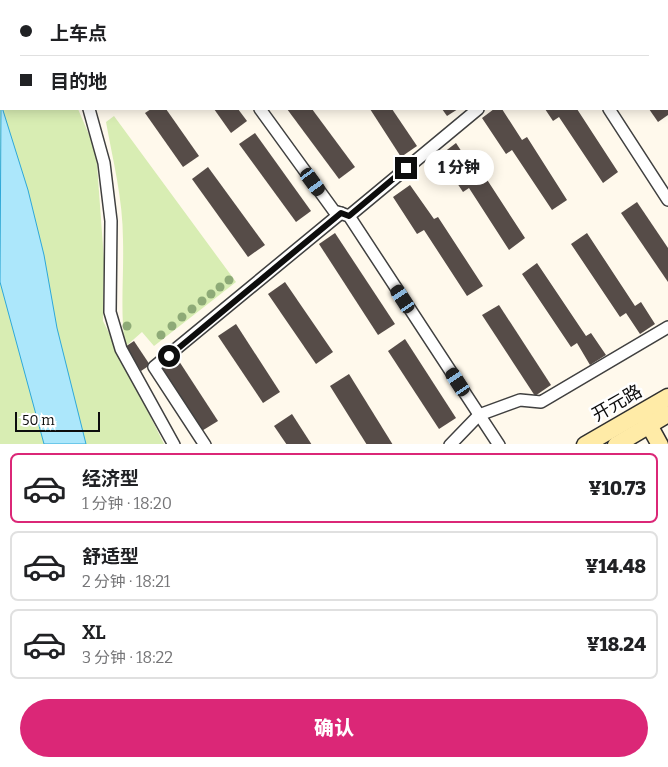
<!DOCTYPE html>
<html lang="zh">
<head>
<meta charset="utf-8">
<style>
  body { margin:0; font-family:Bitter,"Noto Sans SC",serif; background:#f2f2f2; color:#202124; height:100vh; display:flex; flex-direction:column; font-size:19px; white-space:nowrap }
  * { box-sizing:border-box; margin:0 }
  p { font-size:16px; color:#757577 }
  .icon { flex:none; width:28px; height:28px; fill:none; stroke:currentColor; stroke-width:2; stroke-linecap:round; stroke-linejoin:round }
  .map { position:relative; height:444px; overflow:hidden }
  .details { display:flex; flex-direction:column; background:#fff; flex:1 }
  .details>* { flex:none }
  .top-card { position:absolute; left:0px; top:0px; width:669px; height:110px; box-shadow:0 2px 12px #0003; display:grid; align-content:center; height:110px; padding:0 20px; background:#fff }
  .scale { position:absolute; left:15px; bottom:12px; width:85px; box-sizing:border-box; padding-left:5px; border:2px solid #0d0d0d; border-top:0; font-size:14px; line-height:18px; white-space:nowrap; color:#0d0d0d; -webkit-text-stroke:4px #fff; paint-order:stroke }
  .end { position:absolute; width:22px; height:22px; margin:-11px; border:6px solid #0d0d0d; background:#fff; box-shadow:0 0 0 2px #fff }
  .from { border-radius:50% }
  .bubble { position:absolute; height:35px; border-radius:18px; background:#fff; box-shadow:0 2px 12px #0003; font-size:16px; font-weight:800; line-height:35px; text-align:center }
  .car { position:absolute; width:15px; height:30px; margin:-15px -8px; border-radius:6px; box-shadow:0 0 4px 1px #0007; background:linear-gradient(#222 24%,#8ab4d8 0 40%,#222 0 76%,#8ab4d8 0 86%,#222 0) }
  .top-card b { display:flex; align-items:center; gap:18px; height:48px; font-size:19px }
  .top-card b+b { border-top:1px solid #e0e0e0 }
  .top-card i { width:12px; height:12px; background:#202124 }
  ul { padding:9px 0 0; list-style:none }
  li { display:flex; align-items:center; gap:15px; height:70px; margin:0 10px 8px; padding:0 10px; border:2px solid #e0e0e0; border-radius:8px }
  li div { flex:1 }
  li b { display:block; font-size:19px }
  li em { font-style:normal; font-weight:800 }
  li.current { border-color:#db2777 }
  li>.icon { width:45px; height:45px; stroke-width:1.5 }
  .cta { display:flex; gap:10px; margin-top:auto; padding:10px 20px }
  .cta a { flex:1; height:58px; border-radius:30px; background:#db2777; color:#fff; font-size:20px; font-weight:800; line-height:58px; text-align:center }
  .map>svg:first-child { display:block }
  .green { fill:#d8edb3 }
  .water { fill:#ace7fb; stroke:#2da8d9 }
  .building { fill:#564c48 }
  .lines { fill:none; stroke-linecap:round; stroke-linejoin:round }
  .street-casing { stroke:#404040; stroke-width:14 }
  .secondary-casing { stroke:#2f2f2f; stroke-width:19 }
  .street { stroke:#fff; stroke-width:11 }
  .secondary { stroke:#ffeba7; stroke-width:16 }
  .tree { fill:#8eaa77 }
  .route { stroke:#0d0d0d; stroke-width:6 }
  .labels { text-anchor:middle; stroke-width:5; stroke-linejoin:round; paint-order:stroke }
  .street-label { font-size:18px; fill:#0d0d0d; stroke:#fff }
</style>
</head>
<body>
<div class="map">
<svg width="668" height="445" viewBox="0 0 668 445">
  <rect width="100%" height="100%" fill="#fff9ec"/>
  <g class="green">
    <polygon points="0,0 22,1 1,1 1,109 78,109 96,151 104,260 103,321 164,444 0,444"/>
    <path d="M114,116L236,282L154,346L142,332L125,347C120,310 124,277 123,240C123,199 113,161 106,122Z"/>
  </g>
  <polygon class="water" points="1,104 28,190 44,255 57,328 86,444 44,444 0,282"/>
  <g class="building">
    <polygon points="151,109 166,109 199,156 183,167 145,113"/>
    <polygon points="214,109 238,109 247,121 231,133"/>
    <polygon points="287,109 312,109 355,167 339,179"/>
    <polygon points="370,109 392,109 417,146 401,157"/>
    <polygon points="442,109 458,109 447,116"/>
    <polygon points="494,109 502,109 522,140 527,137 567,200 552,210 512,150 506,154 482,118"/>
    <polygon points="545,109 577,109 618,172 603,183 559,117 553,121"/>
    <polygon points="649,109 668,109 668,115 658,122"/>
    <polygon points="255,133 311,211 296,222 239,144"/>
    <polygon points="456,143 479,178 484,175 525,238 509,250 469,188 463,192 439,156"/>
    <polygon points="208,167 265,245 248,257 192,179"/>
    <polygon points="410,185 434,219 438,217 483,286 467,296 424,230 417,234 393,197"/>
    <polygon points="637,202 668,248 668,282 621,213"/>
    <polygon points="335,233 395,324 378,335 319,244"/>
    <polygon points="587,233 635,306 641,302 655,324 640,334 626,313 620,317 571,244"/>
    <polygon points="537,263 586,336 591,333 606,355 590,365 577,343 571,347 522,274"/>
    <polygon points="285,282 333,352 316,364 268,294"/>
    <polygon points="499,305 551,385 535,396 482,315"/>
    <polygon points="236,324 280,392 263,403 218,336"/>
    <polygon points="405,339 456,418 439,429 388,351"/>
    <polygon points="134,341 150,365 141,371 125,347"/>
    <polygon points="177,358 218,421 200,432 159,370"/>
    <polygon points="349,374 393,445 367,445 330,386"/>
    <polygon points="292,414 312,445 287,445 274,426"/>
  </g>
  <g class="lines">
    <defs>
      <g id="street">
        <polyline points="32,0 33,1"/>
        <polyline points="549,0 550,1"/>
        <polyline points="366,1 368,0"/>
        <polyline points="608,1 609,0"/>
        <polyline points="89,109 104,163 111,221 110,312 121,349 174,445"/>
        <polyline points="260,109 334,211 349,216 499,445"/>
        <polyline points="609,109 668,200"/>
        <polyline points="349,216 478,109"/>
        <polyline points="205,445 154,367 341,213"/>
        <polyline points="450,445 479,415 520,400 541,402 668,327"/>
      </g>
      <g id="secondary">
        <polyline points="258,1 260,0"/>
        <polyline points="649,425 660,445"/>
        <polyline points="585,445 668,397"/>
        <polyline points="616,445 668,414"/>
      </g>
    </defs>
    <use href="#street" class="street-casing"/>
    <use href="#secondary" class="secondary-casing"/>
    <use href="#street" class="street"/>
    <use href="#secondary" class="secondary"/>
  </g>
  <g class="tree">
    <circle cx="229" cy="280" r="4.5"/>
    <circle cx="220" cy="287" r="4.5"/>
    <circle cx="211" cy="294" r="4.5"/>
    <circle cx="202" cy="301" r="4.5"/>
    <circle cx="192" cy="309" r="4.5"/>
    <circle cx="182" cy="317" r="4.5"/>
    <circle cx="127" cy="326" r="4.5"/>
    <circle cx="172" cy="326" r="4.5"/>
    <circle cx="161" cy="335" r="4.5"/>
  </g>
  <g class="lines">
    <polyline class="route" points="169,356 341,213 349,216 406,168"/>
  </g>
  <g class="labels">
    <g class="street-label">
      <text transform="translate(617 403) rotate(-30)" y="6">开元路</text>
    </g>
  </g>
</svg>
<div class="scale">50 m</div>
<i class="end from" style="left:169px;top:356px"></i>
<i class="end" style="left:406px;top:168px"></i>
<div class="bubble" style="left:424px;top:150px;width:70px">1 分钟</div>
<i class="car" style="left:313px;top:182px;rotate:144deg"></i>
<i class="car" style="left:403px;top:299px;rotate:327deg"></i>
<i class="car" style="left:458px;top:382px;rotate:327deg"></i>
<div class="top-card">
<b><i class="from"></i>上车点</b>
<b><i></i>目的地</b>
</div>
</div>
<section class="details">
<ul>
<li class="current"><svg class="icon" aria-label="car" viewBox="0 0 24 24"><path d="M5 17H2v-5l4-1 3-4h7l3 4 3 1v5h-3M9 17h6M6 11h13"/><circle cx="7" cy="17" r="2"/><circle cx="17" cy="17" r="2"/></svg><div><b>经济型</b><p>1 分钟 · 18:20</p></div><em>¥10.73</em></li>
<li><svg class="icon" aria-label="car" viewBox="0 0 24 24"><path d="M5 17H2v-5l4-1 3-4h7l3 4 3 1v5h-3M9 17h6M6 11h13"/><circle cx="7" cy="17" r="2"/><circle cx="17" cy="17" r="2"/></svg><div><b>舒适型</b><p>2 分钟 · 18:21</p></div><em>¥14.48</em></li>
<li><svg class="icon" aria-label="car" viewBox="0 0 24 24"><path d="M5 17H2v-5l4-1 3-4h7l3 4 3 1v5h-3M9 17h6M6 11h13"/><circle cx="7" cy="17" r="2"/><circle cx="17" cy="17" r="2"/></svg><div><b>XL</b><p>3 分钟 · 18:22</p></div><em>¥18.24</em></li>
</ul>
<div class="cta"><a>确认</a></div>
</section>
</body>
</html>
